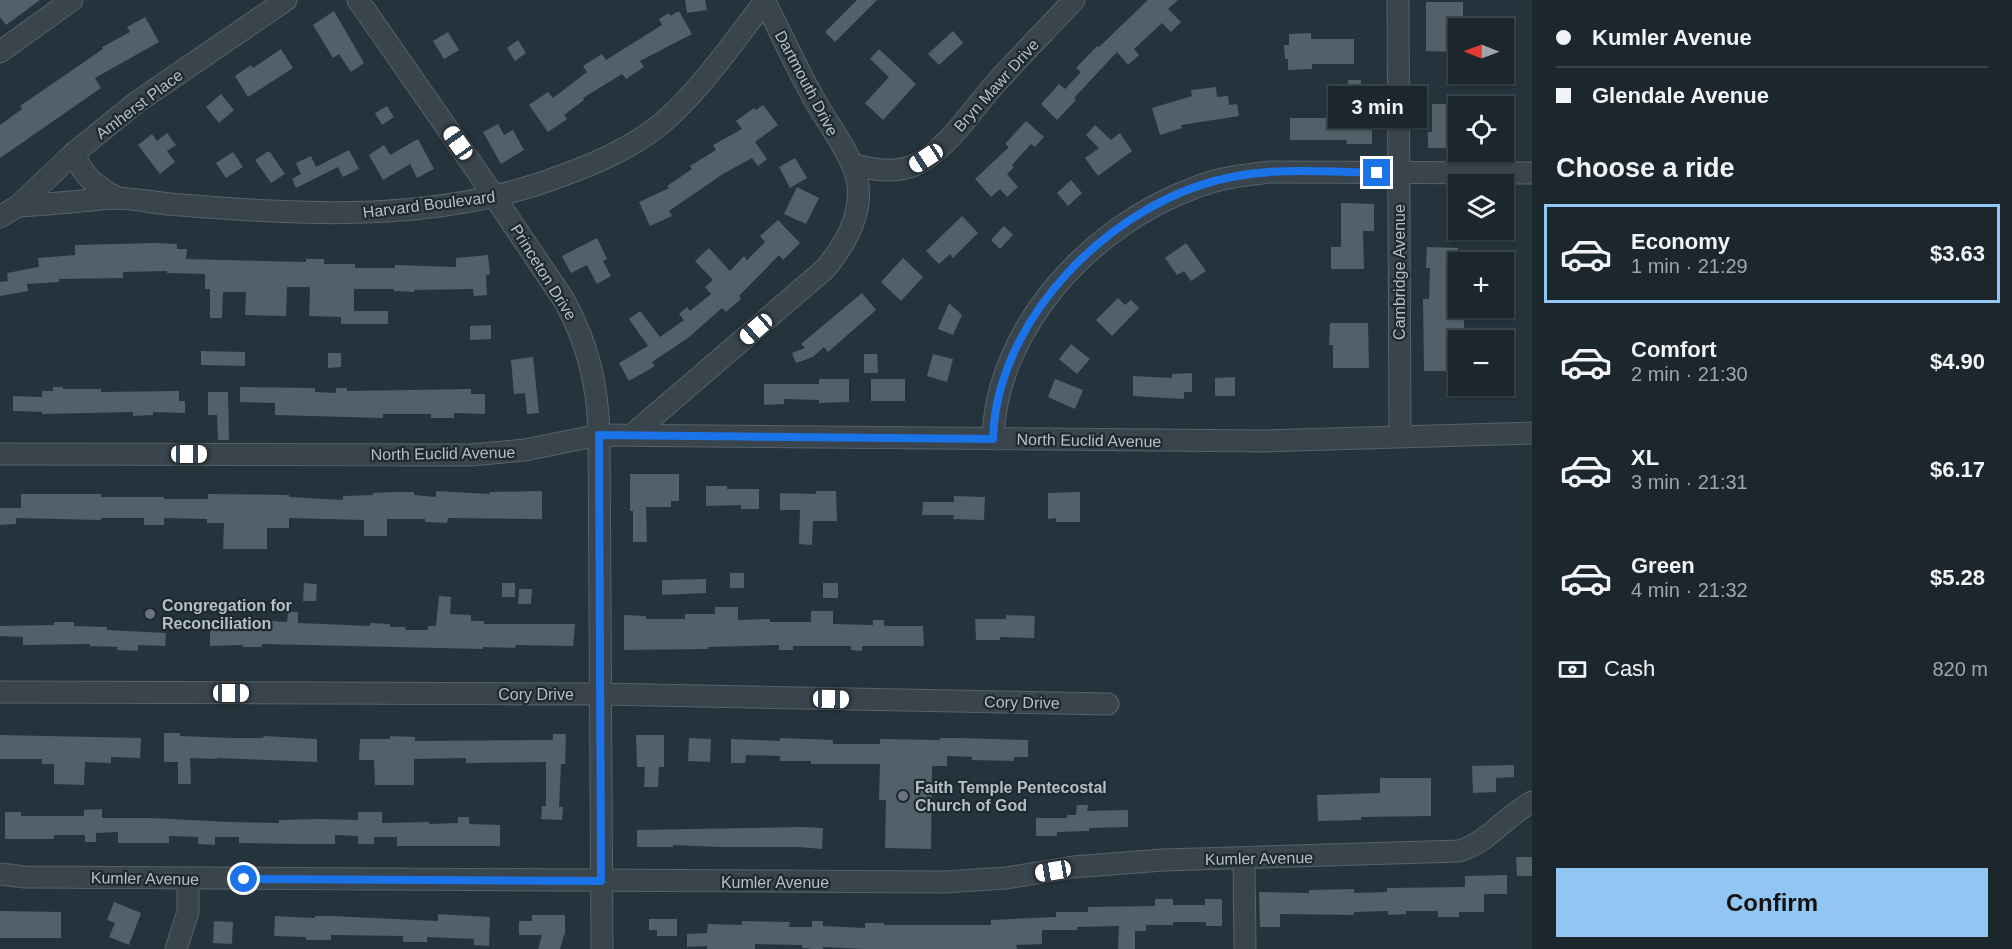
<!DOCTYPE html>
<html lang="en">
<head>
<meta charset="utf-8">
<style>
  body { margin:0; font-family:Arial,sans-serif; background:#293239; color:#f1f3f6; height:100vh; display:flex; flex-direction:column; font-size:22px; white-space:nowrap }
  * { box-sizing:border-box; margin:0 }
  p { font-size:20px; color:#a0a5aa }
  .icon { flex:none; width:33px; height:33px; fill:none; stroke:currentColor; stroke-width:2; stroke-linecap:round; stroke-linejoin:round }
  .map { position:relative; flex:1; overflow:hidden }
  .sheet { display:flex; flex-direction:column; background:#1c262d; width:480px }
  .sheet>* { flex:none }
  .guide { display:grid; align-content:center; height:132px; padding:0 24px; background:#1c262d }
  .needle { width:39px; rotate:271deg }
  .fabs { position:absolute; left:1448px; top:18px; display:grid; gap:12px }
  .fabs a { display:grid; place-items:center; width:66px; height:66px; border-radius:0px; background:#1c262d; box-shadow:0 2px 4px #0004,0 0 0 2px #3a4349; font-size:30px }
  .end { position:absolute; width:27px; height:27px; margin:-14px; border:8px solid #1a73e8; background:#fff; box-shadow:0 0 0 3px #fff }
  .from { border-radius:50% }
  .bubble { position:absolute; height:42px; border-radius:0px; background:#1c262d; box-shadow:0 2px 4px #0004,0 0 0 2px #3a4349; font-size:20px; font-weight:700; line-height:42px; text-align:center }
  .car { position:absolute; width:18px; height:36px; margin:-18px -9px; border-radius:8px; box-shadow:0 0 4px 2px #0007; background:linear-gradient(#fff 24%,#345 0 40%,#fff 0 76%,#345 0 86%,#fff 0) }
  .guide b { display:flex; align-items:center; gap:21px; height:57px; font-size:22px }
  .guide b+b { border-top:2px solid #3a4349 }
  .guide i { width:15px; height:15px; background:#f1f3f6 }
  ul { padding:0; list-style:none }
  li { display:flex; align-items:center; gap:18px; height:99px; margin:0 12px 9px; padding:0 12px; border:3px solid transparent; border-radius:0px }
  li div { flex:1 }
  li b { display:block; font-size:22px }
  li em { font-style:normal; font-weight:700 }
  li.selected { border-color:#90c6f1 }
  li>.icon { width:54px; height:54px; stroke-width:1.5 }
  h2 { padding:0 24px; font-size:27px; line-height:72px }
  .pay { display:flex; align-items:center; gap:15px; height:66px; padding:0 24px; font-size:22px }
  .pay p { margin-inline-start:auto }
  .button { display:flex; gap:12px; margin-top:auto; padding:12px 24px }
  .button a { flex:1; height:69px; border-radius:0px; background:#90c6f1; color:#111; font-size:24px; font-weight:700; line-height:69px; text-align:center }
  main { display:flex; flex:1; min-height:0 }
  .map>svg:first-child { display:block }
  .building { fill:#516069 }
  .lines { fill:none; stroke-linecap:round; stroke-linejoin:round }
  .minor-casing { stroke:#57626a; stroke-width:23 }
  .minor { stroke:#39444c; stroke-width:21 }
  .route { stroke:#1a73e8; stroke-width:8 }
  .worship-dot { fill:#6b7280; stroke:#1e2931; stroke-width:2 }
  .labels { text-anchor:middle; stroke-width:4.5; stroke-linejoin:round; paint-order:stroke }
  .street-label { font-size:16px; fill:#b5bfc7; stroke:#1e2931 }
  .poi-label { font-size:16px; font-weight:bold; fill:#b5bfc7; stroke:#1e2931; text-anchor:start }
</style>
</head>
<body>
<main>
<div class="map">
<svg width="1532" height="949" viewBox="0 0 1532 949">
  <rect width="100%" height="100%" fill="#25333c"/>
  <g class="building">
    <polygon points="0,0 40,0 6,25 0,17"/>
    <polygon points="685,0 705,0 707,10 687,13"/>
    <polygon points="857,0 877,0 835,42 825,32"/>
    <polygon points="1148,0 1178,0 1168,9 1181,22 1171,32 1162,23 1134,49 1139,55 1128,65 1117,52 1074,98 1076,100 1057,120 1041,104 1059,84 1065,89 1081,72 1076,68 1097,46 1099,47"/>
    <polygon points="1426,2 1463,2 1463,28 1458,28 1458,52 1426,51"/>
    <polygon points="334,11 364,63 351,72 339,54 333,58 313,25"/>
    <polygon points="679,11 692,34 640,61 644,67 626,79 622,74 583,98 584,100 564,115 567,119 548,132 529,105 548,92 553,98 587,72 583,66 602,54 606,60 662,25 659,19 669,13 670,16"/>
    <polygon points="145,17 159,42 95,78 101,88 0,158 0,125 22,109 20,106 103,49 102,47 130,32 127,27"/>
    <polygon points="953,31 963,43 939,65 928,54"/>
    <polygon points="448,32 459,50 444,59 433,41"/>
    <polygon points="1311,33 1311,39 1354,39 1354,64 1312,64 1312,69 1288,70 1288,59 1285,59 1284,45 1289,45 1289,34"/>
    <polygon points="518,40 526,53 515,61 507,48"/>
    <polygon points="281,49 293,68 248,97 235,76 251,65 253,68"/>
    <polygon points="879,49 916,84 883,120 865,103 889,77 870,59"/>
    <polygon points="1348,80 1361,80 1361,106 1372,106 1372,144 1347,144 1346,140 1290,140 1290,118 1346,118"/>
    <polygon points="1216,87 1217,97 1228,96 1229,105 1237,104 1239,116 1181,125 1182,128 1160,135 1152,108 1192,96 1191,90"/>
    <polygon points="221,94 234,110 219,123 206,107"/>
    <polygon points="1432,104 1457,104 1458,127 1452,127 1453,148 1428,148 1428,132 1432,132"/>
    <polygon points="763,105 778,125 755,142 767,159 758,166 752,158 723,174 669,211 672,216 650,226 639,202 669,188 667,186 692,169 690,166 716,150 713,145 742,129 736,121 754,108 756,110"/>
    <polygon points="387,106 394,117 382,125 375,113"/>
    <polygon points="1026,121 1044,137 1035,147 1031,144 1012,165 1014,167 1007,174 1018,187 1007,197 1000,189 991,197 975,179 1009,147 1005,144"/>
    <polygon points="498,124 504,135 513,130 524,150 501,164 483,132"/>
    <polygon points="1095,125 1111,140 1120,133 1132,151 1098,176 1085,158 1099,148 1086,135"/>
    <polygon points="167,133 176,145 167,151 175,162 160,174 138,145 152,134 157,141"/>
    <polygon points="418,139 434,169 417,178 410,164 383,180 369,155 384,145 390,155"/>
    <polygon points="349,150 359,169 343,177 338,167 296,188 292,179 301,174 296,163 311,156 316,167"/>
    <polygon points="233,152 243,167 226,178 216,163"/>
    <polygon points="267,152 270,152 285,174 271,183 255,160"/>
    <polygon points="795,158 807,178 790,188 779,167"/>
    <polygon points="1071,180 1082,193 1068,206 1057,193"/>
    <polygon points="797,187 819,198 806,224 784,214"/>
    <polygon points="1341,203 1374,204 1374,231 1363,231 1364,269 1331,269 1331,247 1341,247"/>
    <polygon points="962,216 978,233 953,258 950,254 939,264 926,251"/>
    <polygon points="778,220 800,243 783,260 779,255 739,296 741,299 726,312 722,308 688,338 652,362 655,366 629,381 619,363 648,346 629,319 640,311 660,337 684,320 679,314 687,307 690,311 711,294 705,287 713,280 695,261 709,248 730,271 744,256 747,260 765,242 760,236"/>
    <polygon points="1004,226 1013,235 1000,249 991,240"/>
    <polygon points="597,238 607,259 603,261 611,276 597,284 587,265 571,273 562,256"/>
    <polygon points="156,243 177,244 177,249 187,249 186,259 306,262 306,259 324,259 324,264 355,264 355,268 395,268 395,265 456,267 456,258 488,255 490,274 486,275 487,295 474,296 473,289 414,290 414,292 394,291 394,289 354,289 354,311 388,311 388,324 341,324 341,317 309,316 310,287 287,287 286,316 245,315 246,292 223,292 222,318 210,318 210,289 205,289 205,274 167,273 167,271 123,272 123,278 59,279 59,282 27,284 28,291 0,296 0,282 8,281 7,273 39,267 38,258 75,255 75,245"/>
    <polygon points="1186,243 1206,271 1191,281 1184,271 1177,275 1165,258"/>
    <polygon points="1427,247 1458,248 1458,308 1464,308 1464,340 1458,340 1458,371 1424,371 1423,299 1429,299 1430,268 1426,268"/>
    <polygon points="903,258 923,277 901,301 881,282"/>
    <polygon points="862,293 876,310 828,352 824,347 813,357 796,363 792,353 805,348 801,344"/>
    <polygon points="1118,298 1125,305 1131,300 1139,308 1112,336 1096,320"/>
    <polygon points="949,303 962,315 953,335 938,329"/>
    <polygon points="1330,323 1368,323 1369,368 1333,368 1333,345 1329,345"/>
    <polygon points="491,325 491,339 470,340 470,326"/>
    <polygon points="1071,344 1090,359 1077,374 1059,359"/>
    <polygon points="201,351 245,352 245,366 201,365"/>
    <polygon points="328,353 341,353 341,367 328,368"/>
    <polygon points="864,354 877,354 878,373 864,373"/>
    <polygon points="933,354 953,359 947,382 927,376"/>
    <polygon points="533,357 539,413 527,414 525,393 514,394 511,360"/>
    <polygon points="1192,373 1192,392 1184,392 1184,399 1133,396 1133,376 1172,378 1172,374"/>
    <polygon points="1235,377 1235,396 1215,396 1215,378"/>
    <polygon points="819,379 849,379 849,402 819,403 819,400 784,399 784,404 764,405 764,384 819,384"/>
    <rect x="871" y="379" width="34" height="22"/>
    <polygon points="1055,379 1083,390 1075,409 1048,397"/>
    <polygon points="53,387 63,387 63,389 101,389 101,392 179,391 179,401 185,401 185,413 153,412 153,415 133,416 133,412 42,414 42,412 13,411 13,396 42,397 42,391 53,391"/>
    <polygon points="240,387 315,388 315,392 336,393 336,388 347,388 347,391 471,389 471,394 485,394 485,414 454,413 454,418 431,418 431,414 383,414 383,418 275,415 275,403 240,402"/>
    <polygon points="208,392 228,392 229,440 218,440 217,415 208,415"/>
    <polygon points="630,474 679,474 679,501 671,501 671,507 646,507 647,542 633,542 633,511 630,511"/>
    <polygon points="706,486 727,486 727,489 759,489 759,509 741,509 741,505 706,506"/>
    <polygon points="436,491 490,494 489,492 542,491 542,519 448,518 447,523 425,522 425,519 387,519 387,536 364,536 364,520 289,518 289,528 267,528 267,549 223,549 224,523 207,523 207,519 164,518 164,525 144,525 144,518 101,518 101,520 16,518 16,524 0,525 0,508 21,508 21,494 101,494 101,497 164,497 164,499 208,499 208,494 289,495 289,497 343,500 343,496 373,495 373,493 395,492 414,492 414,495 436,497"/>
    <polygon points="816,491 836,491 837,521 813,521 812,545 799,544 800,510 780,510 780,493 816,494"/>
    <polygon points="1080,492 1080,522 1056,522 1056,518 1048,519 1048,493"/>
    <polygon points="954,496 985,497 984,520 953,519 954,515 922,515 923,502 954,502"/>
    <rect x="730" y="573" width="14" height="15"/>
    <polygon points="706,579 706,593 662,595 662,580"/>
    <polygon points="304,583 317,584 316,601 303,601"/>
    <rect x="502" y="583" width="13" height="14"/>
    <rect x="823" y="583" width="15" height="15"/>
    <polygon points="519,589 532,589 531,604 518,604"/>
    <polygon points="439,596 451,597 450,614 471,615 471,621 484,621 484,624 575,624 573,646 516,645 515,648 483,647 483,649 262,644 262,647 243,647 243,645 210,646 210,624 243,624 243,619 287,622 288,612 298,612 298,623 370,626 370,623 390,624 390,627 405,627 406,630 428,630 428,626 436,626"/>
    <polygon points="715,607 738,607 738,620 770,619 770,622 811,622 811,611 833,611 833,624 873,625 873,620 884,620 884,626 923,626 924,646 862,646 862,651 851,650 851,646 793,646 793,650 779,650 779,645 708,647 708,649 624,650 624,615 646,616 646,619 685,619 685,614 715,614"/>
    <polygon points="1006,615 1035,616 1034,638 1000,637 1000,640 976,640 975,619 1006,619"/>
    <polygon points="54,622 74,622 74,626 107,627 107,630 166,633 165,646 138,645 138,651 117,650 118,647 90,646 90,644 23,645 23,637 0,636 0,626 54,625"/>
    <polygon points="164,733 180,733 180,736 231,738 263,738 264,736 317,739 317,762 217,758 217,759 190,758 191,784 178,784 178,762 164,762"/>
    <polygon points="553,734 566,734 565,764 561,764 559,807 563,807 562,820 541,819 542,806 546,806 546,762 466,763 466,758 414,759 414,785 375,785 374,760 359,760 360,739 390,739 390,736 415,737 415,741 553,740"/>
    <polygon points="0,735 141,738 140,758 111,757 111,763 85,762 84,785 54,784 54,764 42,764 42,759 0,759"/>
    <polygon points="636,735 664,735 664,767 659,767 658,787 644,787 645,767 637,767"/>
    <polygon points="689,738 711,739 710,762 688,761"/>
    <polygon points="780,738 833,740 833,744 880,744 880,739 940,740 940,738 961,738 1028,740 1028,757 1014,757 1014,761 972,760 972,757 947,756 947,766 932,766 931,849 885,848 886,800 879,800 880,764 811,764 811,761 780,761 780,756 746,755 745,763 731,763 731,739 780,741"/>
    <polygon points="1514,765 1514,777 1496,778 1496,792 1473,793 1472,766"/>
    <polygon points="1380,778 1431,778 1431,816 1361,817 1361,820 1318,821 1317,795 1380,793"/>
    <polygon points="1077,805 1088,805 1087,811 1128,810 1128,827 1089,828 1089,831 1057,832 1057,836 1036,836 1036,818 1067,818 1067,815 1076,815"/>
    <polygon points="102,809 102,818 150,818 229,822 279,823 279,820 319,819 358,820 358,812 382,812 382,823 429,822 429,824 458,823 458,817 469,817 469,824 500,825 500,846 397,846 397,837 374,837 374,844 358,844 358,836 335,835 335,844 302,844 239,843 239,837 215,837 215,845 198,844 198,837 169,836 169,843 118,843 118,832 96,833 96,842 85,842 85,835 54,835 54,839 5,839 5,812 21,812 21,816 84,816 84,810"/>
    <polygon points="800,827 823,828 822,849 799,847 719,847 673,845 673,847 637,847 637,830"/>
    <polygon points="1516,857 1532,857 1532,876 1517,876"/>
    <polygon points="1507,875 1507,894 1484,894 1484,912 1459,912 1459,917 1438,917 1438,911 1406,911 1406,914 1388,915 1388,911 1354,912 1354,915 1280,914 1280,927 1260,927 1259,892 1309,893 1309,890 1354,889 1354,893 1387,892 1387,888 1465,887 1465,876"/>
    <polygon points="1155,899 1173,899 1173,905 1205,905 1205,899 1222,899 1222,926 1206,926 1206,922 1173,922 1173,925 1146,925 1146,931 1135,931 1135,949 1118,949 1119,926 1077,927 1077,930 1042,930 1042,944 1016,945 1017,949 865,949 823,947 823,949 812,949 802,948 802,945 755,944 755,949 707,949 707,946 687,947 687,934 707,933 708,924 742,925 742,921 790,922 789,927 812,927 812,921 823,921 823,926 865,928 865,923 884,923 884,925 991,925 991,920 1056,917 1056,912 1088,912 1088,907 1155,906"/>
    <polygon points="114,902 141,913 129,945 109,937 115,923 107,920"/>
    <polygon points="0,911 61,912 61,938 0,938"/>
    <polygon points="438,914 490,917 489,946 474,945 474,939 427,937 427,942 403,942 403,936 331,935 331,940 306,940 306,937 274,936 275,916 315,918 315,916 331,916 438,921"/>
    <polygon points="532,915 565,915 565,935 564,935 560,949 538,949 542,935 519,935 519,921 532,921"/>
    <polygon points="649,919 677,919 677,936 657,936 657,930 649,930"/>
    <polygon points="214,921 233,922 232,944 213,943"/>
  </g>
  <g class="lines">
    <defs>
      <g id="minor">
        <path d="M358,0L481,177L564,300C588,344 598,385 599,435L602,949"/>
        <polyline points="1398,0 1400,436"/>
        <polyline points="0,52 72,0"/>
        <path d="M74,153C84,178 95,185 117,198"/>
        <path d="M852,164C872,170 895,174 915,165C947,150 972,110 995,84C1021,55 1048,28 1074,0"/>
        <path d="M18,206C39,205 60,203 81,201C93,200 106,198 118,198C139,199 160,204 181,205C310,215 437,223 561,176C597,163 631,148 661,124C702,89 733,42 766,0"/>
        <polyline points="0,217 18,206 74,153 137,102 286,0"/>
        <path d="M633,434L826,268C850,238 870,201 851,162C841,140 826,120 814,99C796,67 781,33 764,0"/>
        <path d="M993,439C996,326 1093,225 1194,188C1218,178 1244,175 1270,172L1532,173"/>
        <polyline points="0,454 471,455 525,450 599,435 1265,441 1532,433"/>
        <polyline points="0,692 600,694 1108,704"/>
        <polyline points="1244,859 1245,949"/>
        <path d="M0,874L25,877L945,882L1006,878L1073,867L1163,860L1459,851C1489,842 1505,816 1532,802"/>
        <polyline points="176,949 188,912 188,878"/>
      </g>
    </defs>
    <use href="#minor" class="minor-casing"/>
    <use href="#minor" class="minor"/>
  </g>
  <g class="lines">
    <path class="route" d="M244,879L601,881L599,435L993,439C996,318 1113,202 1227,178C1276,167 1328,172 1377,173"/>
  </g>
  <g class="worship-dot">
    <circle cx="150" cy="614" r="6"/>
    <circle cx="903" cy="796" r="6"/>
  </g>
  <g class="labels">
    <g class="street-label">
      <text transform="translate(807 83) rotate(62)" y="6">Dartmouth Drive</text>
      <text transform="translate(996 85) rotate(-48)" y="6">Bryn Mawr Drive</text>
      <text transform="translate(139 104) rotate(-37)" y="6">Amherst Place</text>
      <text transform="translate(429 204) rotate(-7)" y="6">Harvard Boulevard</text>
      <text transform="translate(544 272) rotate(58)" y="6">Princeton Drive</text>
      <text transform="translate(1399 272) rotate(-90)" y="6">Cambridge Avenue</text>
      <text transform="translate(1089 440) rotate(1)" y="6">North Euclid Avenue</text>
      <text transform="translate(443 453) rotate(-1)" y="6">North Euclid Avenue</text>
      <text x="536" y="700">Cory Drive</text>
      <text transform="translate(1022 702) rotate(1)" y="6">Cory Drive</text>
      <text transform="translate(1259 858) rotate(-1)" y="6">Kumler Avenue</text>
      <text transform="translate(145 878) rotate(1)" y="6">Kumler Avenue</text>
      <text x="775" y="888">Kumler Avenue</text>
    </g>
    <g class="poi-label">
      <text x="162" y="611">Congregation for<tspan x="162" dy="18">Reconciliation</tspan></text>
      <text x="915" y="793">Faith Temple Pentecostal<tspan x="915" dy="18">Church of God</tspan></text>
    </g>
  </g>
</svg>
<div class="fabs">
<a><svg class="needle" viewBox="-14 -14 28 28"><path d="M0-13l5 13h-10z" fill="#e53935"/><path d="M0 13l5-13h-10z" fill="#a0a5aa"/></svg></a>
<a><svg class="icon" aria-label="locate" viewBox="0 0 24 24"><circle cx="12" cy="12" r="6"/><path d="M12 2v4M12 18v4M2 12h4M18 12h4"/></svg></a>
<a><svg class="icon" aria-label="layers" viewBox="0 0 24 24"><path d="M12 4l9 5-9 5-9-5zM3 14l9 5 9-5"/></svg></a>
<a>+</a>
<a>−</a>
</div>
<i class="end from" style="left:244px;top:879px"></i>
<i class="end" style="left:1377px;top:173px"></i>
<div class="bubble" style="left:1328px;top:86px;width:99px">3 min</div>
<i class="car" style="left:458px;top:143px;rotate:325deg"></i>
<i class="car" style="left:926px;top:158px;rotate:237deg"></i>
<i class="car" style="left:756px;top:329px;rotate:229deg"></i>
<i class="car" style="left:189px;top:454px;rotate:90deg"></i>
<i class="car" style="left:231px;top:693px;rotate:90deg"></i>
<i class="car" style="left:831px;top:699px;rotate:91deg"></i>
<i class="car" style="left:1053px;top:871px;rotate:260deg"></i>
</div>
<section class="sheet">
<div class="guide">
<b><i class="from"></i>Kumler Avenue</b>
<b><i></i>Glendale Avenue</b>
</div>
<h2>Choose a ride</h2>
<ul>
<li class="selected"><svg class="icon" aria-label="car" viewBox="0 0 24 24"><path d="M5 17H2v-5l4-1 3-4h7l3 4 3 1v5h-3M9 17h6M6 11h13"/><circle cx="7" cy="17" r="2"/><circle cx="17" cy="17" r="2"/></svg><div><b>Economy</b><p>1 min · 21:29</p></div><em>$3.63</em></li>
<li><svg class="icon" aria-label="car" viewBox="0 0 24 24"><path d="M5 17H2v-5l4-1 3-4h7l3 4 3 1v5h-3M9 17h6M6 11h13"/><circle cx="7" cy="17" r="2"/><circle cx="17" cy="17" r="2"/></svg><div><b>Comfort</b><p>2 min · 21:30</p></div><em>$4.90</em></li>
<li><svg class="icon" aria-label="car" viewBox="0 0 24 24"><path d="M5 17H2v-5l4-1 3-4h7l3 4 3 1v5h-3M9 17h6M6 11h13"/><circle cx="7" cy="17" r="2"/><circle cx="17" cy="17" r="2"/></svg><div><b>XL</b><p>3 min · 21:31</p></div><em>$6.17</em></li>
<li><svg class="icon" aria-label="car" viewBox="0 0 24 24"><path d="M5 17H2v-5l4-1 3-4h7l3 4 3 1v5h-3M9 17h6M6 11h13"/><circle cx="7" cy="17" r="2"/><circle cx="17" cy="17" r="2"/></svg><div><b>Green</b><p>4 min · 21:32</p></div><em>$5.28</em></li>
</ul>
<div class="pay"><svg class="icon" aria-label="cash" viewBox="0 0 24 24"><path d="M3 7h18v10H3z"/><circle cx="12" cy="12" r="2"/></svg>Cash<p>820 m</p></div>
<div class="button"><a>Confirm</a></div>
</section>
</main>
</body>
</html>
